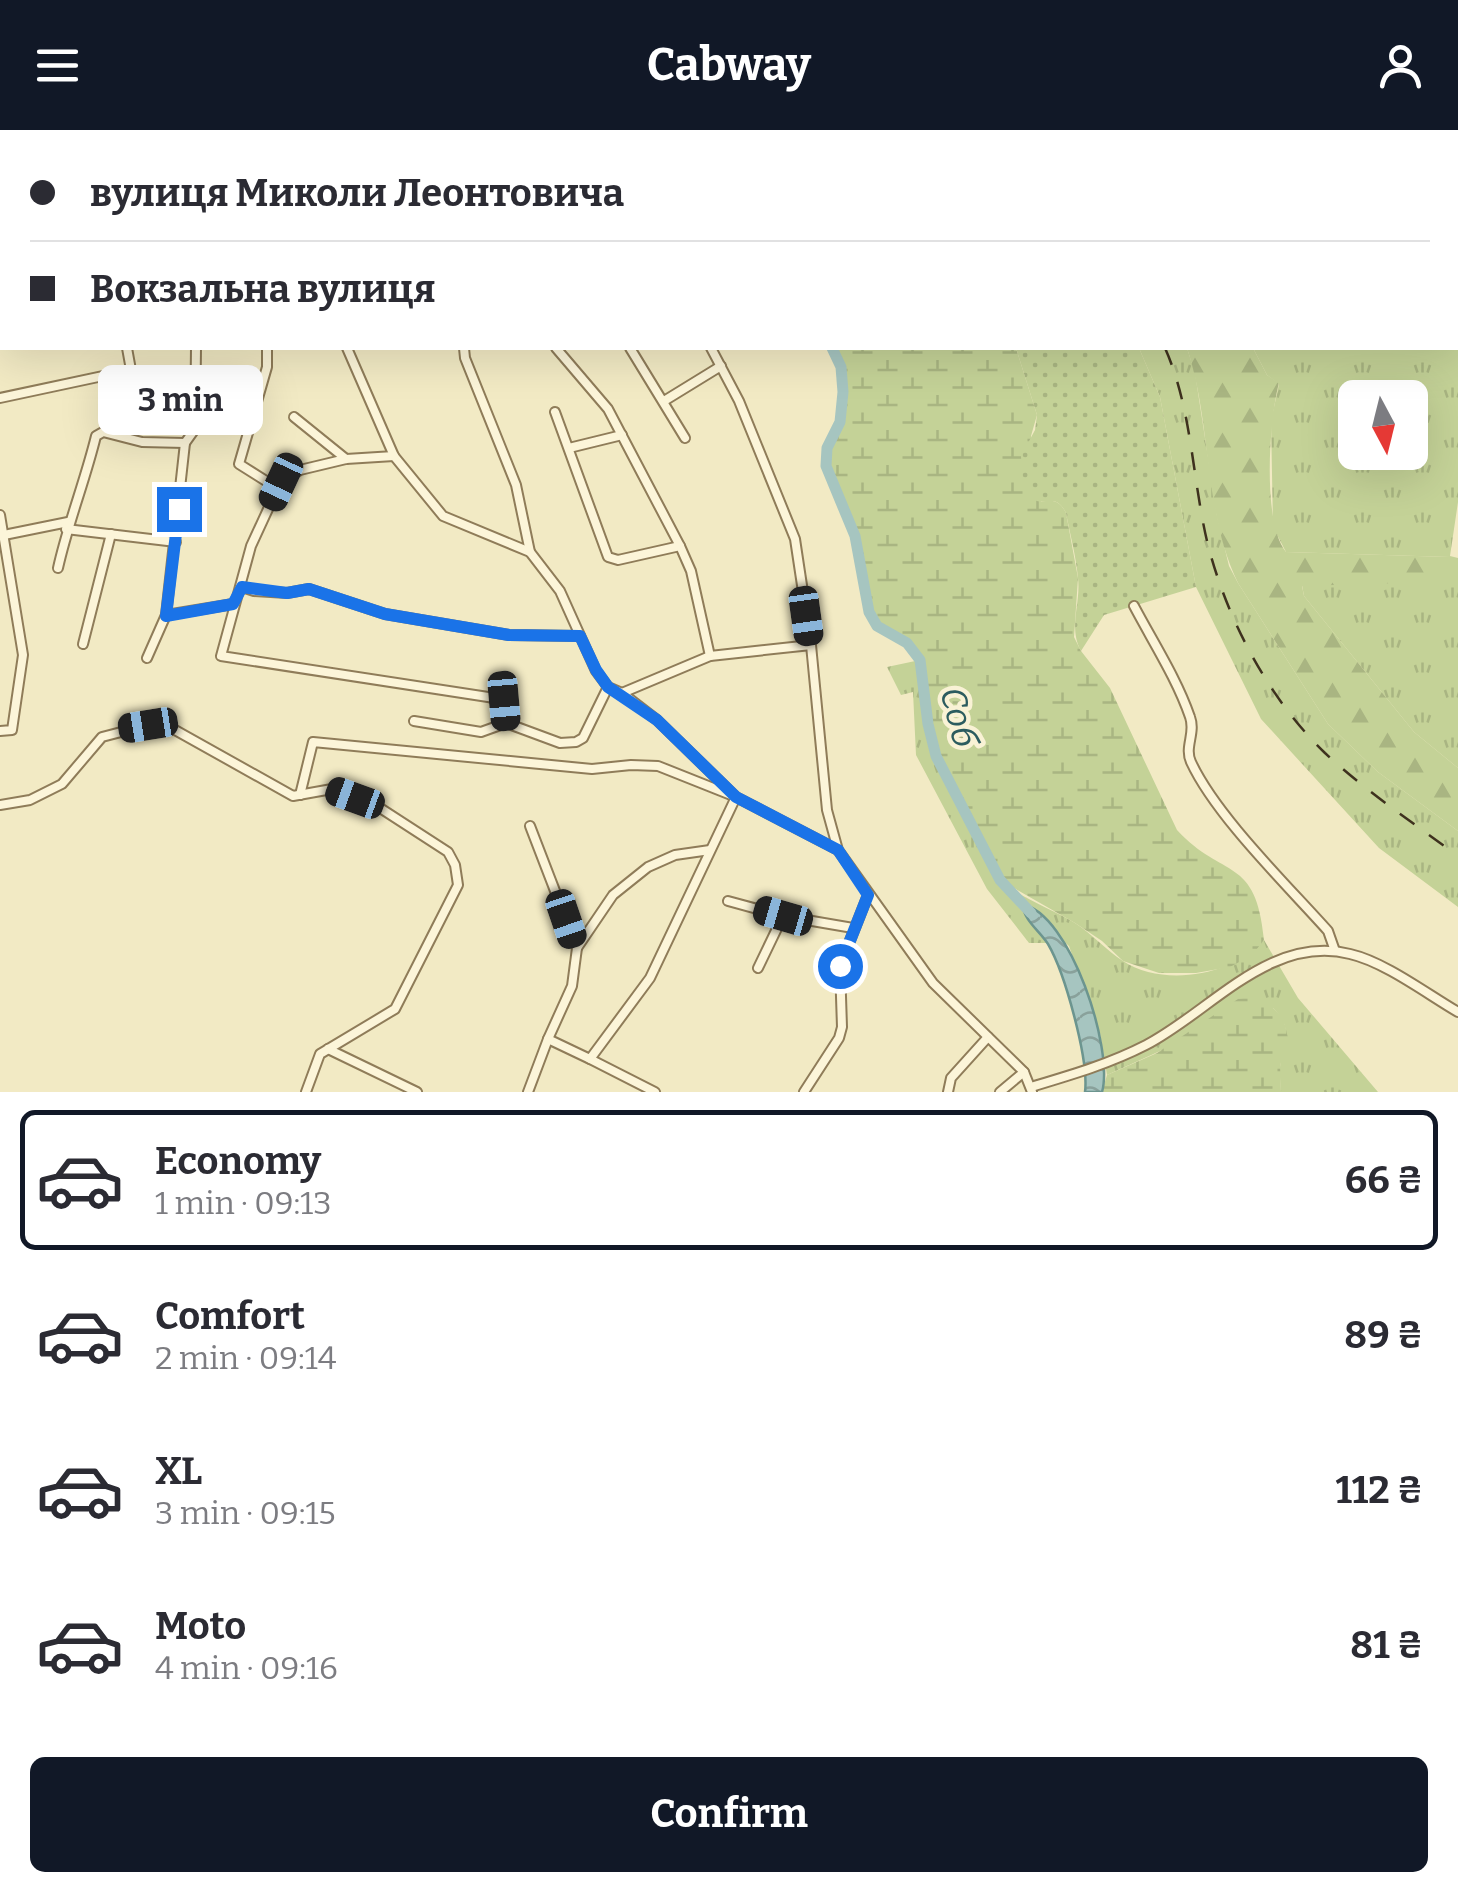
<!DOCTYPE html>
<html lang="en">
<head>
<meta charset="utf-8">
<style>
  body { margin:0; font-family:Bitter,serif; background:#f2f2f3; color:#2b2b33; height:100vh; display:flex; flex-direction:column; font-size:38px; white-space:nowrap }
  * { box-sizing:border-box; margin:0 }
  p { font-size:32px; color:#7c7c81 }
  .icon { flex:none; width:55px; height:55px; fill:none; stroke:currentColor; stroke-width:2; stroke-linecap:round; stroke-linejoin:round }
  .map { position:relative; height:962px; overflow:hidden }
  .details { display:flex; flex-direction:column; background:#fff; flex:1 }
  .details>* { flex:none }
  .top-card { position:absolute; left:0px; top:0px; width:1460px; height:220px; box-shadow:0 10px 40px #0002; display:grid; align-content:center; height:220px; padding:0 30px; background:#fff }
  .needle { width:65px; rotate:173deg }
  .controls { position:absolute; left:1338px; top:250px; display:grid; gap:20px }
  .controls a { display:grid; place-items:center; width:90px; height:90px; border-radius:15px; background:#fff; box-shadow:0 10px 40px #0002; font-size:50px }
  .end { position:absolute; width:45px; height:45px; margin:-22px; border:12px solid #1a73e8; background:#fff; box-shadow:0 0 0 5px #fff }
  .from { border-radius:50% }
  .bubble { position:absolute; height:70px; border-radius:15px; background:#fff; box-shadow:0 10px 40px #0002; font-size:32px; font-weight:700; line-height:70px; text-align:center }
  .car { position:absolute; width:30px; height:60px; margin:-30px -15px; border-radius:12px; box-shadow:0 0 8px 2px #0007; background:linear-gradient(#222 24%,#8ab4d8 0 40%,#222 0 76%,#8ab4d8 0 86%,#222 0) }
  .top-card b { display:flex; align-items:center; gap:35px; height:95px; font-size:38px }
  .top-card b+b { border-top:2px solid #e1e1e2 }
  .top-card i { width:25px; height:25px; background:#2b2b33 }
  ul { padding:18px 0 0; list-style:none }
  li { display:flex; align-items:center; gap:30px; height:140px; margin:0 20px 15px; padding:0 10px; border:5px solid transparent; border-radius:15px }
  li div { flex:1 }
  li b { display:block; font-size:38px }
  li em { font-style:normal; font-weight:700 }
  li.on { border-color:#111827 }
  li>.icon { width:90px; height:90px; stroke-width:1.5 }
  .primary-button { display:flex; gap:20px; margin-top:auto; padding:20px 30px }
  .primary-button a { flex:1; height:115px; border-radius:15px; background:#111827; color:#fff; font-size:40px; font-weight:700; line-height:115px; text-align:center }
  header { display:flex; justify-content:space-between; align-items:center; height:130px; padding:0 30px; background:#111827; color:#fff; font-size:45px; font-weight:700 }
  .map>svg:first-child { display:block }
  .grass { fill:url(#grass-tufts); fill-rule:evenodd }
  .forest { fill:url(#forest-firs) }
  .wetland { fill:url(#wetland-marsh) }
  .garden { fill:url(#garden-dots) }
  .water { fill:url(#water-waves); stroke:#6c958f; stroke-width:2.5 }
  .lines { fill:none; stroke-linecap:round; stroke-linejoin:round }
  .river { stroke:#a6c5c0; stroke-width:11 }
  .street-casing { stroke:#8f7c59; stroke-width:12 }
  .street { stroke:#fcf5d9; stroke-width:8 }
  .rail { stroke:#3e311e; stroke-width:2.5; stroke-dasharray:18 18; stroke-linecap:butt }
  .route { stroke:#1a73e8; stroke-width:12 }
  .labels { text-anchor:middle; stroke-width:9; stroke-linejoin:round; paint-order:stroke }
  .water-label { font-size:35px; font-style:italic; fill:#2c5c5f; stroke:#f9f2d5 }
</style>
</head>
<body>
<header><svg class="icon" aria-label="menu" viewBox="0 0 24 24"><path d="M4 6h16M4 12h16M4 18h16"/></svg>Cabway<svg class="icon" aria-label="person" viewBox="0 0 24 24"><circle cx="12" cy="8" r="4"/><path d="M4 21q1-7 8-7t8 7"/></svg></header>
<div class="map">
<svg width="1458" height="962" viewBox="0 0 1458 962">
  <defs>
    <pattern id="grass-tufts" width="24" height="20" patternUnits="userSpaceOnUse" patternTransform="scale(2.5)"><rect width="24" height="20" fill="#c4d297"/><path d="M3 7l-1-3M5 7V3M7 7l1-3M15 17l-1-3M17 17v-4M19 17l1-3" fill="none" stroke="#a9b582"/></pattern>
    <pattern id="forest-firs" width="22" height="20" patternUnits="userSpaceOnUse" patternTransform="scale(2.5)"><rect width="22" height="20" fill="#c4d297"/><path d="M5 1l3.5 6h-7zM16 11l3.5 6h-7z" fill="#a9b582"/></pattern>
    <pattern id="wetland-marsh" width="20" height="14" patternUnits="userSpaceOnUse" patternTransform="scale(2.5)"><rect width="20" height="14" fill="#c4d297"/><path d="M1 5h8M5 5V1M11 12h8M15 12V8" fill="none" stroke="#a9b582"/></pattern>
    <pattern id="garden-dots" width="8" height="8" patternUnits="userSpaceOnUse" patternTransform="scale(2.5)"><rect width="8" height="8" fill="#c4d297"/><path d="M2 2h.1M6 6h.1" fill="none" stroke="#a9b582" stroke-width="1.8" stroke-linecap="round"/></pattern>
    <pattern id="water-waves" width="16" height="10" patternUnits="userSpaceOnUse" patternTransform="scale(2.5)"><rect width="16" height="10" fill="#a6c5c0"/><path d="M0 5q4-4 8 0t8 0" fill="none" stroke="#89a19b"/></pattern>
  </defs>
  <rect width="100%" height="100%" fill="#f2eac4"/>
  <g class="grass">
    <polygon points="1177,0 1365,0 1370,2 1177,2"/>
    <path d="M1458,41V372L1450,426L1458,428V638L1414,602L1304,466L1302,455L1449,427L1286,422L1273,397L1271,291L1279,254L1267,245L1253,218H1458ZM1355,268H1410V322H1355Z"/>
    <polygon points="1139,218 1187,218 1195,243 1217,386 1229,436 1238,453 1328,594 1378,642 1458,701 1458,777 1379,718 1261,589 1196,457 1160,267"/>
    <path d="M920,530C925,555 924,581 930,606C935,625 989,740 1001,751C1019,767 1054,780 1075,793C1092,804 1106,820 1123,831C1164,858 1234,845 1264,810L1298,868L1378,962H1281C1281,954 1279,945 1280,937C1282,913 1295,898 1273,878L1169,917L1107,945L1100,903L1069,816L1023,774L1024,784L1047,813H1029L987,759L916,625L913,562L901,565L887,537Z"/>
  </g>
  <path class="forest" d="M1187,218H1253L1267,245L1279,253C1269,290 1262,393 1286,422L1450,427L1444,443L1431,452L1302,456L1304,466L1414,602L1458,638V701L1378,642L1328,594L1238,453C1203,381 1212,293 1187,218Z"/>
  <g class="wetland">
    <path d="M832,218H1016L1037,285L1031,306L1041,372C1054,369 1060,371 1066,383L1078,448L1074,507L1081,521L1110,558L1177,700C1223,750 1256,725 1264,810L1252,825L1230,837L1196,843H1159L1123,831L1102,811L1075,793L1000,750L936,626L928,594L920,530L907,513L877,496L869,482L855,406L826,336L827,318L840,292L843,262L841,237Z"/>
    <polygon points="1249,867 1273,878 1283,887 1288,908 1280,936 1281,962 1102,962 1107,945 1157,923 1238,869"/>
  </g>
  <path class="garden" d="M1016,218H1139L1160,267L1196,457L1104,485L1081,521C1068,497 1081,474 1078,448C1076,426 1070,404 1066,383C1054,360 1046,379 1031,368L1022,345L1021,326L1035,300L1037,285Z"/>
  <path class="water" d="M1022,774C1071,784 1114,920 1102,962H1085C1089,930 1065,843 1048,814C1039,800 1025,792 1022,774Z"/>
  <g class="lines">
    <g class="river">
      <polyline points="810,0 810,2"/>
      <polyline points="832,218 841,237 843,262 840,292 827,318 826,336 855,406 869,482 877,496 907,513 920,530 928,594 936,626 1000,750 1031,783"/>
    </g>
    <defs>
      <g id="street">
        <polyline points="37,0 38,2"/>
        <polyline points="146,0 147,2"/>
        <polyline points="275,0 276,2"/>
        <polyline points="348,0 349,2"/>
        <polyline points="542,0 544,2"/>
        <polyline points="625,0 625,2"/>
        <polyline points="442,2 444,0"/>
        <polyline points="530,2 533,0"/>
        <polyline points="0,178 2,177"/>
        <polyline points="267,218 267,237 239,334 266,351 281,351"/>
        <polyline points="347,218 394,326 443,386 530,422 560,461 596,541 608,557 622,563 657,590 736,667 838,720"/>
        <polyline points="464,218 465,228 516,355 530,422"/>
        <polyline points="556,218 608,279 680,416 691,441 710,526"/>
        <polyline points="630,218 685,308"/>
        <polyline points="711,218 739,271 795,409 811,515 827,680 838,720 933,853 1024,942 1032,962"/>
        <polyline points="0,268 131,240 127,218"/>
        <polyline points="664,271 721,236"/>
        <polyline points="555,282 608,427 618,430 680,416"/>
        <polyline points="294,287 346,329"/>
        <polyline points="569,318 622,305"/>
        <polyline points="394,326 346,329 300,340 281,351 251,416 221,526 488,567 503,571 506,593"/>
        <polyline points="0,385 23,525 12,600 0,601"/>
        <polyline points="66,399 176,412"/>
        <polyline points="4,405 68,392"/>
        <path d="M58,438C68,393 85,351 96,306L103,302L142,312L185,313"/>
        <polyline points="242,457 254,461 287,463 309,459 385,484 509,505 580,506"/>
        <path d="M1134,476C1153,512 1177,549 1190,587C1196,603 1184,617 1191,632C1216,686 1287,755 1328,801L1335,821"/>
        <polyline points="166,485 233,474"/>
        <polyline points="83,514 111,404"/>
        <polyline points="147,528 166,485 185,313 195,299 196,218"/>
        <polyline points="622,563 710,526 811,515"/>
        <polyline points="414,591 481,602 506,593 560,613 576,612 583,608 608,557"/>
        <polyline points="300,665 313,612 592,639 631,635 658,636 736,667 650,848 590,929 548,909 528,962"/>
        <polyline points="0,675 30,670 62,654 102,607 148,595 175,600 293,666 332,659 377,676 448,722 455,735 458,755 395,879 320,924 306,962"/>
        <polyline points="530,696 577,818"/>
        <polyline points="728,771 783,786 853,798"/>
        <polyline points="758,838 783,786"/>
        <polyline points="548,909 572,856 577,818 613,765 648,737 675,725 710,720"/>
        <polyline points="328,919 417,962"/>
        <polyline points="590,929 655,962"/>
        <path d="M1031,957C1071,945 1109,934 1146,915C1210,882 1270,804 1350,824C1385,832 1427,864 1458,882"/>
        <polyline points="804,962 839,908 842,897 840,836 868,765"/>
        <polyline points="948,962 951,948 988,907"/>
        <polyline points="1000,962 1024,942"/>
      </g>
    </defs>
    <use href="#street" class="street-casing"/>
    <use href="#street" class="street"/>
    <g class="rail">
      <polyline points="1080,0 1081,2"/>
      <path d="M1165,218C1192,279 1192,347 1207,411C1226,488 1268,568 1325,623C1366,661 1413,693 1458,726"/>
    </g>
  </g>
  <g class="lines">
    <polyline class="route" points="179,379 166,486 233,474 242,457 287,463 309,459 385,484 509,505 580,506 596,540 608,557 657,590 736,667 838,720 868,765 840,836"/>
  </g>
  <g class="labels">
    <g class="water-label">
      <text transform="translate(959 587) rotate(76)" y="12">Соб</text>
    </g>
  </g>
</svg>
<div class="controls">
<a><svg class="needle" viewBox="-14 -14 28 28"><path d="M0-13l5 13h-10z" fill="#e53935"/><path d="M0 13l5-13h-10z" fill="#7c7c81"/></svg></a>
</div>
<i class="end from" style="left:840px;top:836px"></i>
<i class="end" style="left:179px;top:379px"></i>
<div class="bubble" style="left:98px;top:235px;width:165px">3 min</div>
<i class="car" style="left:281px;top:352px;rotate:205deg"></i>
<i class="car" style="left:806px;top:486px;rotate:172deg"></i>
<i class="car" style="left:504px;top:571px;rotate:175deg"></i>
<i class="car" style="left:148px;top:595px;rotate:261deg"></i>
<i class="car" style="left:355px;top:668px;rotate:290deg"></i>
<i class="car" style="left:783px;top:786px;rotate:286deg"></i>
<i class="car" style="left:566px;top:789px;rotate:161deg"></i>
<div class="top-card">
<b><i class="from"></i>вулиця Миколи Леонтовича</b>
<b><i></i>Вокзальна вулиця</b>
</div>
</div>
<section class="details">
<ul>
<li class="on"><svg class="icon" aria-label="car" viewBox="0 0 24 24"><path d="M5 17H2v-5l4-1 3-4h7l3 4 3 1v5h-3M9 17h6M6 11h13"/><circle cx="7" cy="17" r="2"/><circle cx="17" cy="17" r="2"/></svg><div><b>Economy</b><p>1 min · 09:13</p></div><em>66 ₴</em></li>
<li><svg class="icon" aria-label="car" viewBox="0 0 24 24"><path d="M5 17H2v-5l4-1 3-4h7l3 4 3 1v5h-3M9 17h6M6 11h13"/><circle cx="7" cy="17" r="2"/><circle cx="17" cy="17" r="2"/></svg><div><b>Comfort</b><p>2 min · 09:14</p></div><em>89 ₴</em></li>
<li><svg class="icon" aria-label="car" viewBox="0 0 24 24"><path d="M5 17H2v-5l4-1 3-4h7l3 4 3 1v5h-3M9 17h6M6 11h13"/><circle cx="7" cy="17" r="2"/><circle cx="17" cy="17" r="2"/></svg><div><b>XL</b><p>3 min · 09:15</p></div><em>112 ₴</em></li>
<li><svg class="icon" aria-label="car" viewBox="0 0 24 24"><path d="M5 17H2v-5l4-1 3-4h7l3 4 3 1v5h-3M9 17h6M6 11h13"/><circle cx="7" cy="17" r="2"/><circle cx="17" cy="17" r="2"/></svg><div><b>Moto</b><p>4 min · 09:16</p></div><em>81 ₴</em></li>
</ul>
<div class="primary-button"><a>Confirm</a></div>
</section>
</body>
</html>
